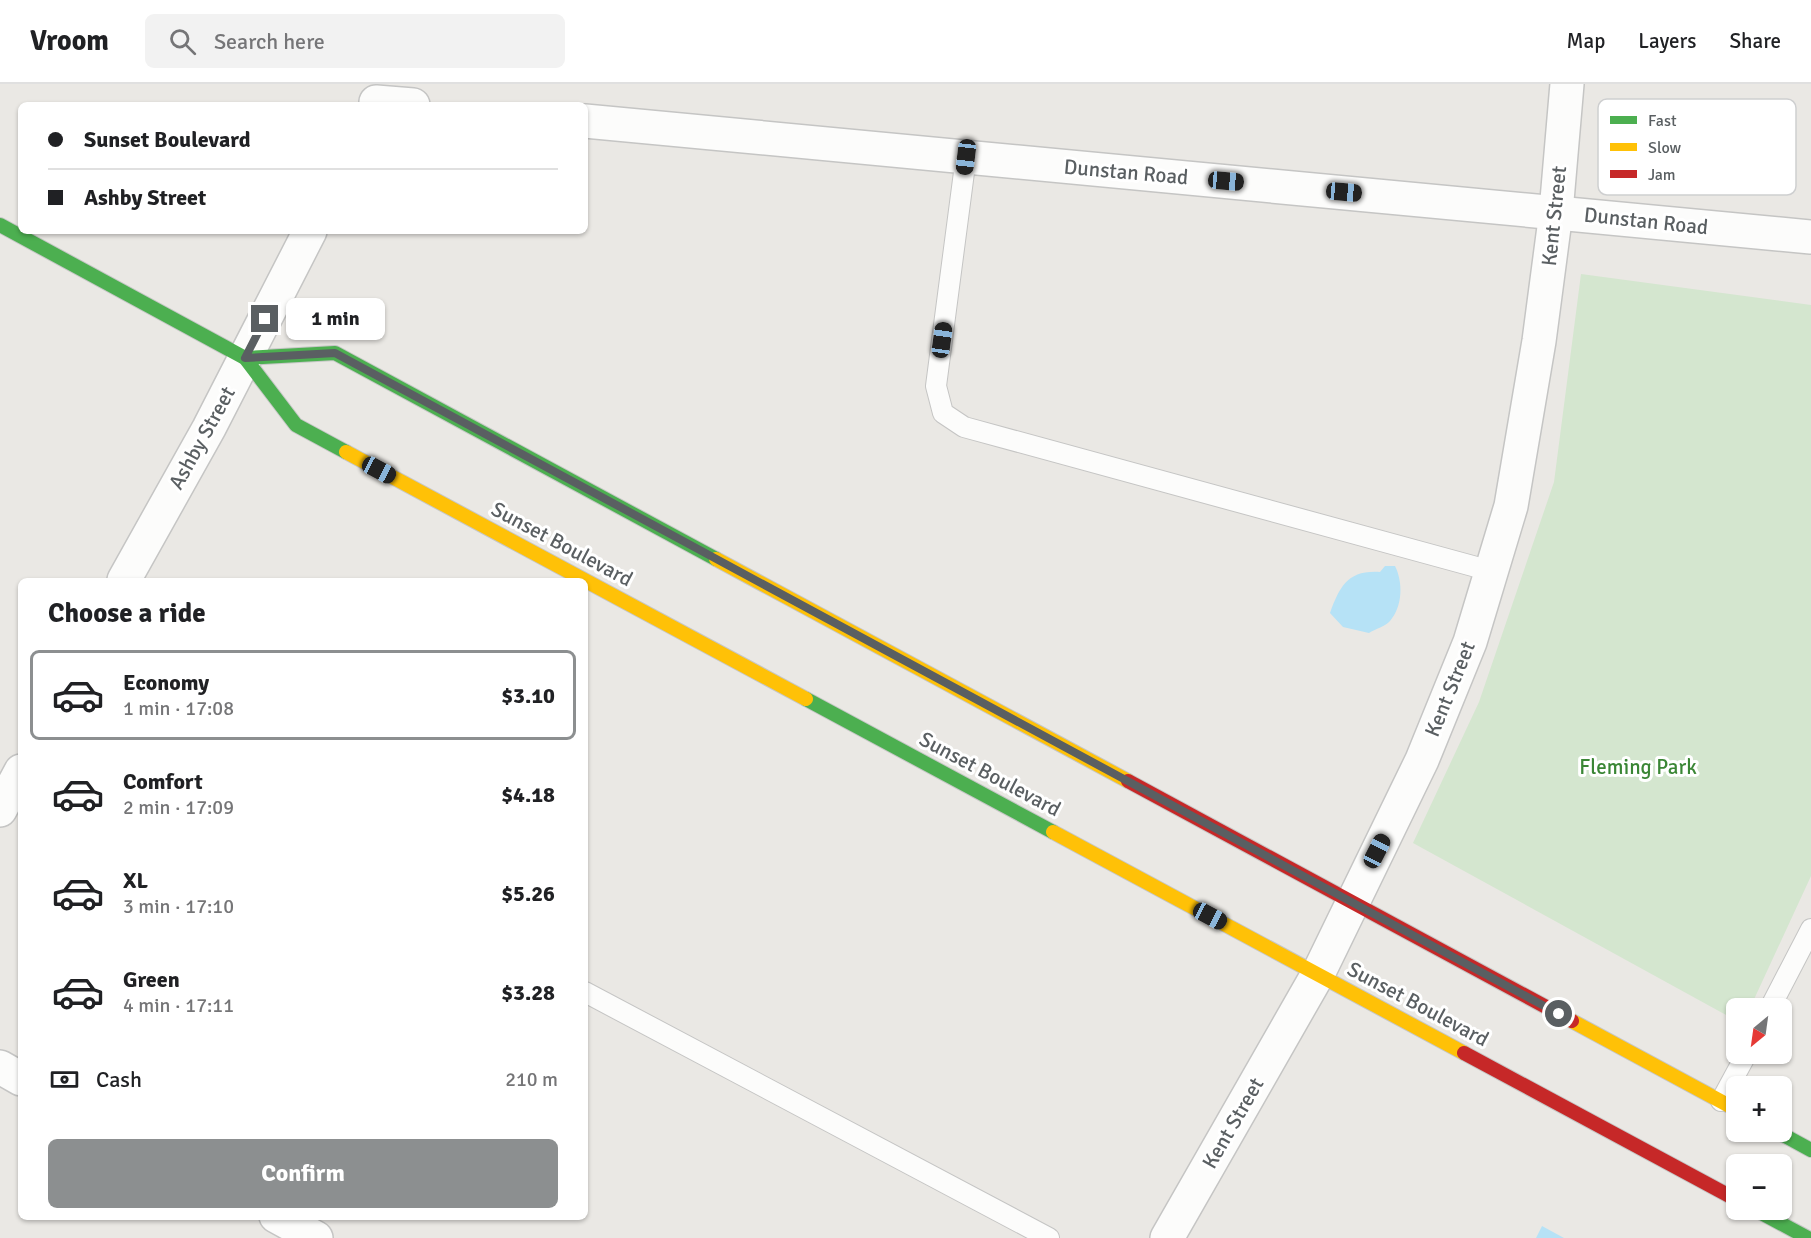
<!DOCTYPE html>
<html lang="en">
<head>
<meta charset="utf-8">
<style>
  body { margin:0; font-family:Signika,sans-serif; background:#f2f2f2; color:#202124; height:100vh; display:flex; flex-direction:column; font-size:22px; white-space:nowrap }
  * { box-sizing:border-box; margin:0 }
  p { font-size:20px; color:#757577 }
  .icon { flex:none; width:33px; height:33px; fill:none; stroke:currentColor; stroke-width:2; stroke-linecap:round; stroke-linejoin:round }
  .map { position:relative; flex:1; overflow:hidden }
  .drawer { position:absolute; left:18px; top:494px; width:570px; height:642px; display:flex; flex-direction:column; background:#fff; border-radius:9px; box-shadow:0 2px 4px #0004 }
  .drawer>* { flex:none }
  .guide { position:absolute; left:18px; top:18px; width:570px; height:132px; border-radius:9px; box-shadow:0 2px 4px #0004; display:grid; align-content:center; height:132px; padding:0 30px; background:#fff }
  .needle { width:39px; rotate:209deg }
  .buttons { position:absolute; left:1726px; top:914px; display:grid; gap:12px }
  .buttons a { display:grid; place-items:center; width:66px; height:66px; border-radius:9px; background:#fff; box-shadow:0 2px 4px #0004; font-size:30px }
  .end { position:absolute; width:27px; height:27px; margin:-14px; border:8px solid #5a5f62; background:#fff; box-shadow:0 0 0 3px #fff }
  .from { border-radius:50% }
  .bubble { position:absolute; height:42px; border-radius:9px; background:#fff; box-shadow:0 2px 4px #0004; font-size:20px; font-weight:700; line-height:42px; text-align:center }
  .car { position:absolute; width:18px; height:36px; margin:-18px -9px; border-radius:8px; box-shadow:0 0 4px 2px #0007; background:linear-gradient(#222 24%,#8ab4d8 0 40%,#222 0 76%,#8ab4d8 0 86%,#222 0) }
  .guide b { display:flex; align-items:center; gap:21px; height:57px; font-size:22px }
  .guide b+b { border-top:2px solid #e0e0e0 }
  .guide i { width:15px; height:15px; background:#202124 }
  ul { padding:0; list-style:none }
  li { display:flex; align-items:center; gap:18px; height:90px; margin:0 12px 9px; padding:0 18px; border:3px solid transparent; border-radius:9px }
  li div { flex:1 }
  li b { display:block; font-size:22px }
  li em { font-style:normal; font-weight:700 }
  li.selected { border-color:#8c8f90 }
  li>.icon { width:54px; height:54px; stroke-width:1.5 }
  h2 { padding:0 30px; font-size:27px; line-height:72px }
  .pay { display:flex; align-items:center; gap:15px; height:66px; padding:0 30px; font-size:22px }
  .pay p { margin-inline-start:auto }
  .button { display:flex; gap:12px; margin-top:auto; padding:12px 30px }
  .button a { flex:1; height:69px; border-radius:9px; background:#8c8f90; color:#fff; font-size:24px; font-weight:700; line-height:69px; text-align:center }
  header { display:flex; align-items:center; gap:36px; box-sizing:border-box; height:84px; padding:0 30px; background:#fff; border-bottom:2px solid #e0e0e0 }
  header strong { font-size:28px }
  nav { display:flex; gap:33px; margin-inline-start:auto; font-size:21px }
  .search { width:420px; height:54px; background:#f2f2f2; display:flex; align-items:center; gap:15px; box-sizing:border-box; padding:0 21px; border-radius:9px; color:#757577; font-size:22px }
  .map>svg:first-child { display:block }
  .green { fill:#d4e6cf }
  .water { fill:#b6e2f6 }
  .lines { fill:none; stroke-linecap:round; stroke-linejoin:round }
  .lane-casing { stroke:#c5c5c4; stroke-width:22 }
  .street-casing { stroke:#c5c5c4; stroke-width:36 }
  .fast-casing { stroke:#c6c7c6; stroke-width:16 }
  .slow-casing { stroke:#c6c7c6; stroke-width:16 }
  .jam-casing { stroke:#c6c7c6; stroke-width:16 }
  .lane { stroke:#fcfcfb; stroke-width:20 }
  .street { stroke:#fcfcfb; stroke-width:33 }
  .fast { stroke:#4caf50; stroke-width:14 }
  .slow { stroke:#ffc107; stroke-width:14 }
  .jam { stroke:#c62828; stroke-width:14 }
  .route { stroke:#5a5f62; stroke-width:8 }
  .labels { text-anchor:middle; stroke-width:6; stroke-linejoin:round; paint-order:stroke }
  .street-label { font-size:21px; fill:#5a5f62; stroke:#fff }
  .park-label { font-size:21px; fill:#3a8635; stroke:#fff }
  .key { fill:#fff; stroke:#cecfd0; stroke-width:1.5 }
  .key-label { font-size:16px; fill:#5a5f62 }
</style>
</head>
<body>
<header>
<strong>Vroom</strong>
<div class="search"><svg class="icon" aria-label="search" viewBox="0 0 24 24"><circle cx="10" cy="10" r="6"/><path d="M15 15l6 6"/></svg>Search here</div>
<nav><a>Map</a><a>Layers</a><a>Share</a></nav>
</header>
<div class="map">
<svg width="1811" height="1154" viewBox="0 0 1811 1154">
  <rect width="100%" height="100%" fill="#eae8e4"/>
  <polygon class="green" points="1581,190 1811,221 1811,792 1750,924 1737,924 1737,937 1413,759 1479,618 1554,398"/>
  <g class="water">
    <path d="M1385,482H1395C1403,498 1403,522 1390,537C1386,542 1375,545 1369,549L1343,543L1330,529C1340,502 1348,486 1380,488Z"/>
    <polygon points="1542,1142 1564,1154 1536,1154"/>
  </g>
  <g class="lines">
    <defs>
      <g id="lane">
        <polyline points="966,73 936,302 943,329 964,343 1491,487"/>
        <polyline points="585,908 1049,1154"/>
        <polyline points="1770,924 1811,845"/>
        <polyline points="1721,1017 1747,969"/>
      </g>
      <g id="street">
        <polyline points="376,18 413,21"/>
        <polyline points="585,37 1811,153"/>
        <polyline points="124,496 209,344 310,147"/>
        <polyline points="0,726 21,687"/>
        <polyline points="0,983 21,995"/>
        <polyline points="276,1132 316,1154"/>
        <polyline points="1167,1154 1318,890 1422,676 1470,558 1511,422 1539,257 1556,128 1567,0"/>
      </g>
      <g id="fast">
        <polyline points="0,141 245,274 296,341 346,368"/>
        <polyline points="245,274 335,269 716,475"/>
        <polyline points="806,615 1053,748"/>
        <polyline points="1776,1047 1811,1066"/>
        <polyline points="1754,1125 1808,1154"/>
      </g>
      <g id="slow">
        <polyline points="346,368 806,615"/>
        <polyline points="716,475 1128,697"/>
        <polyline points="1053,748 1464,969"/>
        <polyline points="1572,937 1737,1026"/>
      </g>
      <g id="jam">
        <polyline points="1128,697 1572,937"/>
        <polyline points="1464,969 1737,1116"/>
      </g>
    </defs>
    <use href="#lane" class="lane-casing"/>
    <use href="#street" class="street-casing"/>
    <use href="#fast" class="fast-casing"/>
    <use href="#slow" class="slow-casing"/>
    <use href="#jam" class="jam-casing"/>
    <use href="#lane" class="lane"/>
    <use href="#street" class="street"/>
    <use href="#fast" class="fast"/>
    <use href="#slow" class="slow"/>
    <use href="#jam" class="jam"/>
  </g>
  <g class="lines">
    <polyline class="route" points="265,235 245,274 335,269 1559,930"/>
  </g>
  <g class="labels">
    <g class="street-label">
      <text transform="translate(1126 88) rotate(5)" y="7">Dunstan Road</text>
      <text transform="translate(1554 132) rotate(-84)" y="7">Kent Street</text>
      <text transform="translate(1646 137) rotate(6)" y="7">Dunstan Road</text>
      <text transform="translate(202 354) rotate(-61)" y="7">Ashby Street</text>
      <text transform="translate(562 460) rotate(28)" y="7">Sunset Boulevard</text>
      <text transform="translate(1450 605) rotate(-68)" y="7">Kent Street</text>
      <text transform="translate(990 690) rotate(28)" y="7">Sunset Boulevard</text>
      <text transform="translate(1418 920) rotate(28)" y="7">Sunset Boulevard</text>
      <text transform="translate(1233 1039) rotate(-60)" y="7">Kent Street</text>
    </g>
    <g class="park-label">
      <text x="1638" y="690">Fleming Park</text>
    </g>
  </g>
  <rect x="1598" y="15" width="198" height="96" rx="9" class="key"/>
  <rect x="1610" y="32" width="27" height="8" fill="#4caf50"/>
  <rect x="1610" y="59" width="27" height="8" fill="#ffc107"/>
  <rect x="1610" y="86" width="27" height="8" fill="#c62828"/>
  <g class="key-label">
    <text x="1648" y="42">Fast</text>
    <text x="1648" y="69">Slow</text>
    <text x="1648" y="96">Jam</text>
  </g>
</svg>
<div class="buttons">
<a><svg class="needle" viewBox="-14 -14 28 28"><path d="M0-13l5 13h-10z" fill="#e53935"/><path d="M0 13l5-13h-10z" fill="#757577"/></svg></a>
<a>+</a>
<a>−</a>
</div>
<i class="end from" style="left:1559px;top:930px"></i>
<i class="end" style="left:265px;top:235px"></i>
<div class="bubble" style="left:286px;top:214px;width:99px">1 min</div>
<i class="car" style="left:966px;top:73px;rotate:187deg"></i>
<i class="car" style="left:1226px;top:97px;rotate:95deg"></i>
<i class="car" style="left:1344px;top:108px;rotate:95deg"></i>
<i class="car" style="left:942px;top:256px;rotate:8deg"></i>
<i class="car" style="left:379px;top:386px;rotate:118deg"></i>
<i class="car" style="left:1377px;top:767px;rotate:27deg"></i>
<i class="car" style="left:1210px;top:832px;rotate:118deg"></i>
<div class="guide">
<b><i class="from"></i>Sunset Boulevard</b>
<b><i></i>Ashby Street</b>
</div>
<section class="drawer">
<h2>Choose a ride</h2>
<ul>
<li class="selected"><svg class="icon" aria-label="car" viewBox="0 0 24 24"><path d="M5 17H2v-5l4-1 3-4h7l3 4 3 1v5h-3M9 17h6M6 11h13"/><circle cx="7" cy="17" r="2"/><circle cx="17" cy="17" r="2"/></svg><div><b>Economy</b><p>1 min · 17:08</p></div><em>$3.10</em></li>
<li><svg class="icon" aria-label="car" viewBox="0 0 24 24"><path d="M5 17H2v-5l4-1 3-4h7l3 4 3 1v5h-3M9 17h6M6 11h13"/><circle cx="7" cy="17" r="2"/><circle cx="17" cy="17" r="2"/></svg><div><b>Comfort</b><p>2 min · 17:09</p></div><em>$4.18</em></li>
<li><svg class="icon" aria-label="car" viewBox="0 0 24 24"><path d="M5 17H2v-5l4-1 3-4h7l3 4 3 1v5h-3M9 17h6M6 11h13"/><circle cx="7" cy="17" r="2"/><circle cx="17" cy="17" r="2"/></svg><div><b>XL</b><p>3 min · 17:10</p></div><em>$5.26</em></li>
<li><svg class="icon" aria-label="car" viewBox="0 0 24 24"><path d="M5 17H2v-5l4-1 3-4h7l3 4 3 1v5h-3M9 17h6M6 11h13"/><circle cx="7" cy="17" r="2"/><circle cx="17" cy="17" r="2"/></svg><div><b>Green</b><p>4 min · 17:11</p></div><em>$3.28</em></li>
</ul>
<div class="pay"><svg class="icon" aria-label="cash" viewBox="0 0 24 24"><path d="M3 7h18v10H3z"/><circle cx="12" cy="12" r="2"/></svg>Cash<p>210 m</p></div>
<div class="button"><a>Confirm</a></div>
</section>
</div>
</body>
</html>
